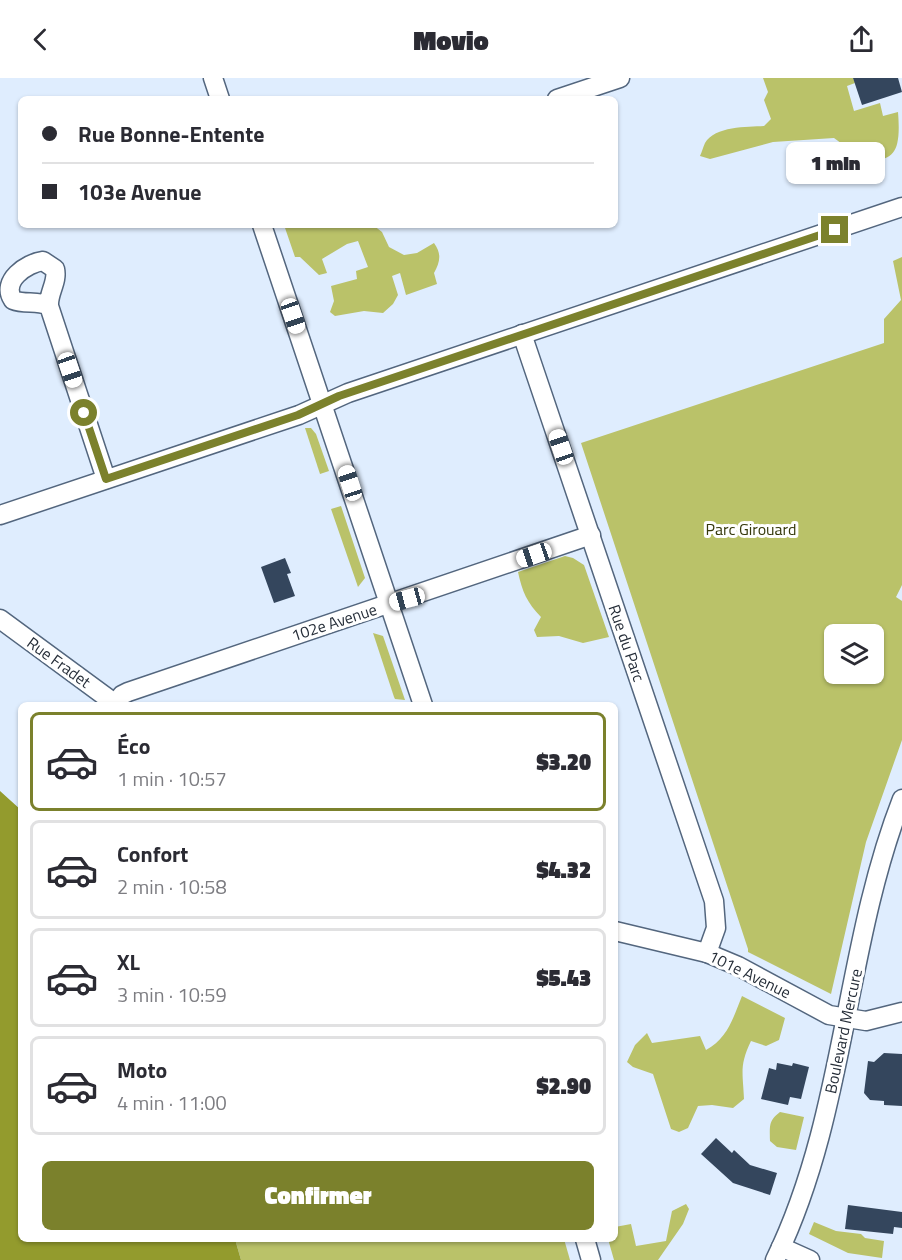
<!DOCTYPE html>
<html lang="fr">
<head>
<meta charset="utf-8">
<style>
  body { margin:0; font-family:"Titillium Web",sans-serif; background:#f2f2f3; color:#2b2b33; height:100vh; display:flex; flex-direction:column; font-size:22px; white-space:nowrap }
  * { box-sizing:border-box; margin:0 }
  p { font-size:20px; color:#7c7c81 }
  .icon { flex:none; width:33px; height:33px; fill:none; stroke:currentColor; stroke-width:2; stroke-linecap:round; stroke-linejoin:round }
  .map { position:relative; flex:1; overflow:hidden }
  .details { position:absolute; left:18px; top:624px; width:600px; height:540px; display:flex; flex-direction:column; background:#fff; border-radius:9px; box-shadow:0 2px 4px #0004 }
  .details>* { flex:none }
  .banner { position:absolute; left:18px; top:18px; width:600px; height:132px; border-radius:9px; box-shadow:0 2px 4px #0004; display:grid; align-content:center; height:132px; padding:0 24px; background:#fff }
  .tools { position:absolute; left:824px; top:546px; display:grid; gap:12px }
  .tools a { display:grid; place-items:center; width:60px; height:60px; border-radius:9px; background:#fff; box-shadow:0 2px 4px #0004; font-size:30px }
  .end { position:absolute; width:27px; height:27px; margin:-14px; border:8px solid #7b812c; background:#fff; box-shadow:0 0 0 3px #fff }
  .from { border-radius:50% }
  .bubble { position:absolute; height:42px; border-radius:9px; background:#fff; box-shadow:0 2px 4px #0004; font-size:20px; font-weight:800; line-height:42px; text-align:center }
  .car { position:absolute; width:18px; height:36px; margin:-18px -9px; border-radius:8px; box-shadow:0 0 4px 2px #0007; background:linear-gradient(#fff 24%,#345 0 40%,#fff 0 76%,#345 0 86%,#fff 0) }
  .banner b { display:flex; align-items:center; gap:21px; height:57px; font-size:22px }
  .banner b+b { border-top:2px solid #e1e1e2 }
  .banner i { width:15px; height:15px; background:#2b2b33 }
  ul { padding:10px 0 0; list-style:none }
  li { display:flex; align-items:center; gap:18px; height:99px; margin:0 12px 9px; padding:0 12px; border:3px solid #e1e1e2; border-radius:9px }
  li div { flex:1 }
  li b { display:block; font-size:22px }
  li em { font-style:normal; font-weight:800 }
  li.active { border-color:#7b812c }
  li>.icon { width:54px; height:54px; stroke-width:1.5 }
  .button { display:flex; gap:12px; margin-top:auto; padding:12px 24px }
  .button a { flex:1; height:69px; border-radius:9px; background:#7b812c; color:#fff; font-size:24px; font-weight:800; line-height:69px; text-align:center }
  header { display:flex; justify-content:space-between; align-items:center; height:78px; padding:0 24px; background:#fff; font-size:27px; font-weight:800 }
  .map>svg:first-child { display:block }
  .green { fill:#bac269; fill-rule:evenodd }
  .water { fill:#939b2d }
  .building { fill:#34465d }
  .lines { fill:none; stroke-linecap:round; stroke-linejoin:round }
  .minor-casing { stroke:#53667e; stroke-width:21 }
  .minor { stroke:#fff; stroke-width:18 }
  .route { stroke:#7b812c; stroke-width:8 }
  .labels { text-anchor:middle; stroke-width:6; stroke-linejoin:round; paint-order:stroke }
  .park-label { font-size:16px; fill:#35380b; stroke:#fff }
  .street-label { font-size:16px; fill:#252d38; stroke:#fff }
</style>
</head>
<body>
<header><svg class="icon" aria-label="back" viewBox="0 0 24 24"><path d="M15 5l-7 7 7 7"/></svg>Movio<svg class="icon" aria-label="share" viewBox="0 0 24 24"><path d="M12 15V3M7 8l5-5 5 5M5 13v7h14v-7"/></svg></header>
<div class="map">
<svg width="902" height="1182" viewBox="0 0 902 1182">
  <rect width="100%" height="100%" fill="#dfedfe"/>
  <g class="green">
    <path d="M763,0H853L855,5L847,8L854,33L880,25L883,38L898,34C902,83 890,86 848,79L845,68L834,60L773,64L710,81L700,78C702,74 703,69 705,65C715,48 747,49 764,48L771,41L764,22L768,14Z"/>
    <path d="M284,147H373L382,154L389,169L404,177L417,175L434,165C442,176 440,184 434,195L437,206L406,217L400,195L392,198L398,217L393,226L383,235L364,233L335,238L330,234L334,223L331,208L357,201L356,193L368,189L358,163L347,166L322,181L327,195L319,197L300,179H295Z"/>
    <path d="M902,179V507L896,519L902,523V662L866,764L831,916L748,874V871L581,365L884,265V241L901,222L893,183ZM834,556H873V596H834Z"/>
    <polygon points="305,350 311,350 316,356 329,393 320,396"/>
    <polygon points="341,428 365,500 358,509 331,431"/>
    <path d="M565,478L573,480L584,487L609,559L583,565L559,558L537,559L534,552L541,539C527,525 522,513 518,494Z"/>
    <polygon points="373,555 383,558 405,622 395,621 394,619"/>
    <path d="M742,918L785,940L779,962L766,968L751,963C739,988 743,995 744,1021L733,1030L712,1027L698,1028L688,1050L679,1054L671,1051L653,996L633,989L627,984L635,967L647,955L652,965L700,958L706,972C728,960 733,940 742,918Z"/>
    <path d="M780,1034L804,1039L796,1072L777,1069L770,1063C770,1048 768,1043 780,1034Z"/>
    <polygon points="686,1126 689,1131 683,1146 658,1182 614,1182 608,1161 615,1161 615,1149 631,1146 636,1168 666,1163 672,1133"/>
    <polygon points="814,1144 836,1153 861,1156 865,1160 884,1163 882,1180 848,1175 809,1156"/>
    <polygon points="235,1161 564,1161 570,1182 241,1182"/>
  </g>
  <polygon class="water" points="0,713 21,732 21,1161 235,1161 241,1182 0,1182"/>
  <g class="building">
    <polygon points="853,0 898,0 902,14 862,27"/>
    <polygon points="285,480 291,495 287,496 295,518 274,525 261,489"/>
    <polygon points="884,975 902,976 902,1028 884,1027 884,1023 870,1022 864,1015 868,983 874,984"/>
    <polygon points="777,985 792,988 793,985 809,989 801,1021 790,1019 788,1027 761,1021 769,990 776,992"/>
    <polygon points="716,1060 732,1075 734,1072 750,1087 777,1095 770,1117 733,1105 701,1076"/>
    <polygon points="848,1127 902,1134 902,1150 894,1149 893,1156 845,1151"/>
  </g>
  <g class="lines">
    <defs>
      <g id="minor">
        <polyline points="213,0 220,21"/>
        <polyline points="557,21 620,0"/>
        <polyline points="262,147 423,627"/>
        <path d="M49,228C37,222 25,227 13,222C0,203 27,185 43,183L55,191C58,204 48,215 49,228L106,401"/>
        <polyline points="522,256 714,823 716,850 707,875"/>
        <polyline points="0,437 299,337 348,315 902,129"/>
        <polyline points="0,541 117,627"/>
        <polyline points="115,626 122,617 128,614 591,457"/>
        <polyline points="615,853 707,875 738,888 829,937 866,943 902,934"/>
        <polyline points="585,1161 591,1182"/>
        <polyline points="781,1169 810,1182"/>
        <path d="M775,1182C846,1037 844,869 902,721"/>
      </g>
    </defs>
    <use href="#minor" class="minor-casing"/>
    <use href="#minor" class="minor"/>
  </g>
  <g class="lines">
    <polyline class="route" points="84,335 106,401 298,337 339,318 835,152"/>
  </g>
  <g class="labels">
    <g class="park-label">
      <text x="751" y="457">Parc Girouard</text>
    </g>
    <g class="street-label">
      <text transform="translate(334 544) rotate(-18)" y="6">102e Avenue</text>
      <text transform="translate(627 565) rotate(71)" y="6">Rue du Parc</text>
      <text transform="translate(59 584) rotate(36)" y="6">Rue Fradet</text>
      <text transform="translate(750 896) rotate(26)" y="6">101e Avenue</text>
      <text transform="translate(843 953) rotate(-78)" y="6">Boulevard Mercure</text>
    </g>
  </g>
</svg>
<div class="tools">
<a><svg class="icon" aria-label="layers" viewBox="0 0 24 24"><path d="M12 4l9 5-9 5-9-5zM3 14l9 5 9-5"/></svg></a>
</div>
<i class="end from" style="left:84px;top:335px"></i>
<i class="end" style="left:835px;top:152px"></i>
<div class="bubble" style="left:786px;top:64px;width:99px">1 min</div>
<i class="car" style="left:293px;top:238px;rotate:161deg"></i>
<i class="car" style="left:70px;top:292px;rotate:161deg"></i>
<i class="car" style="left:561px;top:369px;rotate:341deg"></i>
<i class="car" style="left:350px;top:405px;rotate:342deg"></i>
<i class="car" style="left:534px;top:477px;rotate:251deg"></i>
<i class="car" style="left:407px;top:521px;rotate:255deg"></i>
<div class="banner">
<b><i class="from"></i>Rue Bonne-Entente</b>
<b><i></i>103e Avenue</b>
</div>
<section class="details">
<ul>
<li class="active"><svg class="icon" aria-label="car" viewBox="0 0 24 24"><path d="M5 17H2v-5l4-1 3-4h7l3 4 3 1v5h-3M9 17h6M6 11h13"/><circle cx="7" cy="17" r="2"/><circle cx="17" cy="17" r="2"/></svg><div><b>Éco</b><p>1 min · 10:57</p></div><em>$3.20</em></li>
<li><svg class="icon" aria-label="car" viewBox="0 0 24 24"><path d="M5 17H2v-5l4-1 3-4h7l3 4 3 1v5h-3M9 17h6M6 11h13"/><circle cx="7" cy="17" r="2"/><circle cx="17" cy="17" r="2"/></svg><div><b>Confort</b><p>2 min · 10:58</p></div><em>$4.32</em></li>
<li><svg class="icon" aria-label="car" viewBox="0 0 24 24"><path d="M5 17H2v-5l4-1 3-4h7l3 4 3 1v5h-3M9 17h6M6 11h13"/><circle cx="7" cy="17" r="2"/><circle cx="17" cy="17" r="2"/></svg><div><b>XL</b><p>3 min · 10:59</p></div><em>$5.43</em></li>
<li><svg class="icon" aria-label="car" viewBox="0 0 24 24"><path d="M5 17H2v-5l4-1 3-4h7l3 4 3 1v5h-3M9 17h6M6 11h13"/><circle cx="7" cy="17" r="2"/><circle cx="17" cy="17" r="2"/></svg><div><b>Moto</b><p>4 min · 11:00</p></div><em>$2.90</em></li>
</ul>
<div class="button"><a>Confirmer</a></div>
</section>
</div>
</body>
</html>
